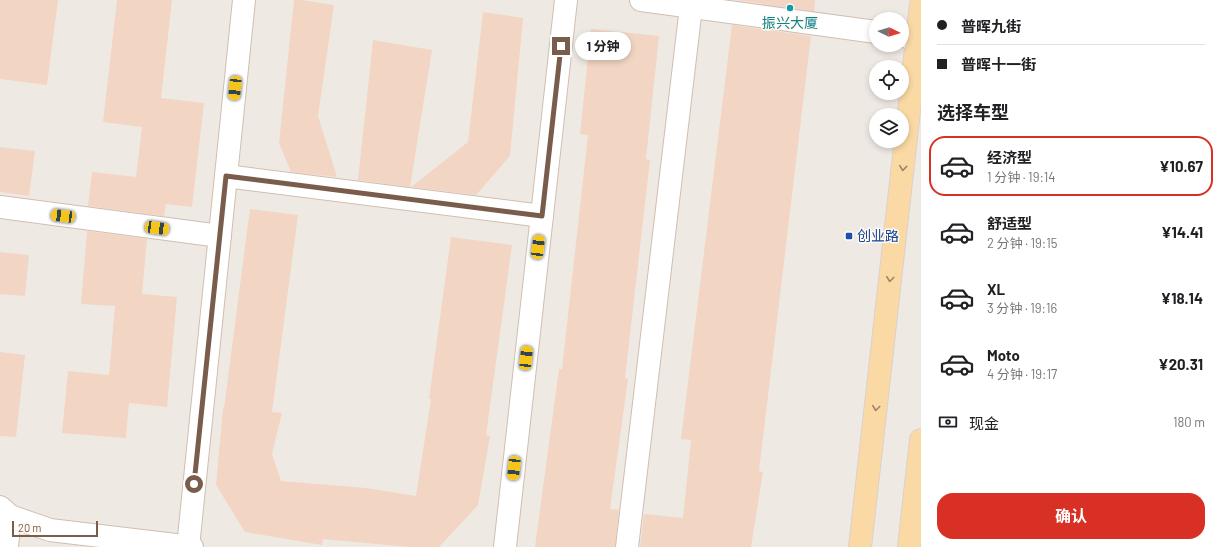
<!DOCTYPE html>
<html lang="zh">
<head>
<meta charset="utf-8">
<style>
  body { margin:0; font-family:Barlow,"Noto Sans SC",sans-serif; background:#f6f6f6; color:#202124; height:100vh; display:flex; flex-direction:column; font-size:15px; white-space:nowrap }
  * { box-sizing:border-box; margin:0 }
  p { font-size:13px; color:#757577 }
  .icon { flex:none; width:22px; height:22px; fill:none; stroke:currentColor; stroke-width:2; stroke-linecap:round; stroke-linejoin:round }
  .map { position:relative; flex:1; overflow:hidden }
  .panel { display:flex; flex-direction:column; background:#fff; width:300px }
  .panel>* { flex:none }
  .hud { display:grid; align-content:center; height:88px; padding:0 16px; background:#fff }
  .needle { width:26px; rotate:95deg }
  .fabs { position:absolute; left:869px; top:12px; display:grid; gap:8px }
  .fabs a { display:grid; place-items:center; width:40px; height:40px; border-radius:50%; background:#fff; box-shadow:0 2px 6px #0003; font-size:20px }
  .scale { position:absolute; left:12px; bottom:10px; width:86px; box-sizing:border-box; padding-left:4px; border:2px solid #7a5c4d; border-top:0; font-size:11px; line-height:14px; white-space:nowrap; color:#7a5c4d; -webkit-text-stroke:3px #fffaf3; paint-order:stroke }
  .end { position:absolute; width:18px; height:18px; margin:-9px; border:5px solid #7a5c4d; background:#fff; box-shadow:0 0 0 2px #fff }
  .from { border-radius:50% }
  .bubble { position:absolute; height:28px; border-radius:14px; background:#fff; box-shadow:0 2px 6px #0003; font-size:13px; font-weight:700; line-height:28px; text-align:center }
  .car { position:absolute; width:12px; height:24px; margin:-12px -6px; border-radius:5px; box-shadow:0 0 3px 1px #0007; background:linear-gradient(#f5c518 24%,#345 0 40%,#f5c518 0 76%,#345 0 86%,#f5c518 0) }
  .hud b { display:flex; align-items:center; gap:14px; height:38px; font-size:15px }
  .hud b+b { border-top:1px solid #e0e0e0 }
  .hud i { width:10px; height:10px; background:#202124 }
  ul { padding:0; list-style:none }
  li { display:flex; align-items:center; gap:12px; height:60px; margin:0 8px 6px; padding:0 8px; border:2px solid transparent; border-radius:16px }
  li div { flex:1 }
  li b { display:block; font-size:15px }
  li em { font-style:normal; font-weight:700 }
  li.selected { border-color:#d93025 }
  li>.icon { width:36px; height:36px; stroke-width:1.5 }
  h2 { padding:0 16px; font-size:18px; line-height:48px }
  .pay { display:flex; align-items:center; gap:10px; height:44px; padding:0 16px; font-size:15px }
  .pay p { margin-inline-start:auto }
  .cta { display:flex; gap:8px; margin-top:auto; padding:8px 16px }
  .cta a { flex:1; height:46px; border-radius:16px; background:#d93025; color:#fff; font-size:16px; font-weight:700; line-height:46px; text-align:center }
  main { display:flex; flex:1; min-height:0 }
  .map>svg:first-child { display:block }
  .industrial { fill:#efe9e4; fill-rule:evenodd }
  .building { fill:#f3d5c3 }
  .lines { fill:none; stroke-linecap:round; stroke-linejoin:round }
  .minor-casing { stroke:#d1beb0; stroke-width:24 }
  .major-casing { stroke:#dad1cd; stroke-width:24 }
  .minor { stroke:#fff; stroke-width:22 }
  .major { stroke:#fbd9a5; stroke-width:22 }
  .oneway { stroke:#a18267 }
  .route { stroke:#7a5c4d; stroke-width:5 }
  .culture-dot { fill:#0f9aa8; stroke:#fffaf3; stroke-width:1.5 }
  .transit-dot { fill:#1a4fb4; stroke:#fffaf3; stroke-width:1.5 }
  .labels { text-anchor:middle; stroke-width:3; stroke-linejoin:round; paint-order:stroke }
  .culture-label { font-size:14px; fill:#0d838f; stroke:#fffaf3 }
  .transit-label { font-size:14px; fill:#164399; stroke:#fffaf3; text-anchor:start }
</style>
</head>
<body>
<main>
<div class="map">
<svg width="921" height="547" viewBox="0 0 921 547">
  <rect width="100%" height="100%" fill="#fdf6ec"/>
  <path class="industrial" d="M0,0H921V547H0ZM876,19H902V45H876ZM876,67H902V93H876ZM876,115H902V141H876Z"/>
  <g class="building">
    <polygon points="0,0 58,0 47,85 0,79"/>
    <polygon points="117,0 172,0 161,98 204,103 192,207 166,204 164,216 88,206 92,172 136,177 142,127 103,122"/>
    <polygon points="294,0 301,0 334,5 318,116 337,177 291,172 279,143"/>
    <polygon points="735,0 815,0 814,11"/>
    <polygon points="483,12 523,18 510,156 476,195 411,187 468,142"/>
    <polygon points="732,25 811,36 759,471 763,472 751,547 640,547 644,514 683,518 691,440 681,439"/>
    <polygon points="591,29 659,36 646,159 650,160 625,378 628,379 610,509 619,510 615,547 535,547 559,369 562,369 588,135 580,134"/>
    <polygon points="373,40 432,50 410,187 358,180"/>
    <polygon points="0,147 35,151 29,196 0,192"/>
    <polygon points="250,209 298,215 272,412 282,413 272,454 281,481 366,488 416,496 431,399 429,399 451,237 512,245 486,435 490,436 478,505 439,547 409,547 323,539 322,545 245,532 216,485 223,408 224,408"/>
    <polygon points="87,231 147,239 142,294 177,297 167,407 129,403 126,438 62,433 68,371 109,375 115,306 81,304"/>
    <polygon points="0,252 29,255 25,296 0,294"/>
    <polygon points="0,352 25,355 16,437 0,436"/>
  </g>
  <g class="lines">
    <defs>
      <g id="minor">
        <polyline points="641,0 876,32"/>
        <polyline points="902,36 918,38"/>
        <polyline points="226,176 542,216"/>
        <polyline points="0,207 220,236"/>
        <polyline points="0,507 10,516 50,530 192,547"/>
        <polyline points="7,547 10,516"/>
        <polyline points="188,547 244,0"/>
        <polyline points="505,547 566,0"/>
        <polyline points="627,547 691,7"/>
      </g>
      <g id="major">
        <polyline points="860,547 921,4"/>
        <polyline points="909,547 921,440"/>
      </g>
    </defs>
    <use href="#minor" class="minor-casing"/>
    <use href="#major" class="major-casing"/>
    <use href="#minor" class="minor"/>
    <use href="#major" class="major"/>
  </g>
  <defs><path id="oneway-chevron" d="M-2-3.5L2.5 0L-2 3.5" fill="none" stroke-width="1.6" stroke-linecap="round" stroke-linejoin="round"/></defs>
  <g class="oneway">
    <use href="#oneway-chevron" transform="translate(903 168) rotate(96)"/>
    <use href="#oneway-chevron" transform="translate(890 279) rotate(97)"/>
    <use href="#oneway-chevron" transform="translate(876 408) rotate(97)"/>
  </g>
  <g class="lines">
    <polyline class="route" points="194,484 226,176 542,216 561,46"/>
  </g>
  <circle class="culture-dot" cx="790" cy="8" r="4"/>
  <rect class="transit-dot" x="845" y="232" width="8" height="8" rx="2"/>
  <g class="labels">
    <g class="culture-label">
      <text x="790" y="28">振兴大厦</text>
    </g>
    <g class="transit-label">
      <text x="857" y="241">创业路</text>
    </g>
  </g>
</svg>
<div class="fabs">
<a><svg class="needle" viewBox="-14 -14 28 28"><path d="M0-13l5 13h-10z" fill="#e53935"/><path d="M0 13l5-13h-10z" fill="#757577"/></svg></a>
<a><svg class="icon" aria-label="locate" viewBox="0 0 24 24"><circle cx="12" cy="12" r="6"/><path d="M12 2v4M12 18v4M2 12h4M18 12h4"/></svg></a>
<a><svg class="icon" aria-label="layers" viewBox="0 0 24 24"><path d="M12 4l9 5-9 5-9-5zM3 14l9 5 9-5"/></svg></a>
</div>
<div class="scale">20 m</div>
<i class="end from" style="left:194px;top:484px"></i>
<i class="end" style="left:561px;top:46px"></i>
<div class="bubble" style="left:575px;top:32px;width:56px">1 分钟</div>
<i class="car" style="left:235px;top:88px;rotate:186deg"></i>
<i class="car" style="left:63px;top:216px;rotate:277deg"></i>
<i class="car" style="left:157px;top:228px;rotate:98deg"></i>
<i class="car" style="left:538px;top:247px;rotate:7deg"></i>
<i class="car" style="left:526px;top:358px;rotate:6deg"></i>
<i class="car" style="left:514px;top:468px;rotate:186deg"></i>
</div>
<section class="panel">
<div class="hud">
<b><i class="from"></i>普晖九街</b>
<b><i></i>普晖十一街</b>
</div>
<h2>选择车型</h2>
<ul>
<li class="selected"><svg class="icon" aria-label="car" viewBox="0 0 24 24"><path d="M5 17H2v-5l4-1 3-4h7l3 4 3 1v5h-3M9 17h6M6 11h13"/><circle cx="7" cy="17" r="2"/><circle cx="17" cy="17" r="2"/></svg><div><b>经济型</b><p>1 分钟 · 19:14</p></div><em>¥10.67</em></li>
<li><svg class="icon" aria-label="car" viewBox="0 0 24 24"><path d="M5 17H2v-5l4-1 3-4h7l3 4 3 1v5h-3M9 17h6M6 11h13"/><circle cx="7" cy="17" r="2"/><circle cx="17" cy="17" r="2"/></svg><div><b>舒适型</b><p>2 分钟 · 19:15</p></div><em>¥14.41</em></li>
<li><svg class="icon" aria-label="car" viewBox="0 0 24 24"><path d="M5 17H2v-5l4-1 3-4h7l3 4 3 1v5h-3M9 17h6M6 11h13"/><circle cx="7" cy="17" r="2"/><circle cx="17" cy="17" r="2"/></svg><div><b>XL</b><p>3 分钟 · 19:16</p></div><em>¥18.14</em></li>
<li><svg class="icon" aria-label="car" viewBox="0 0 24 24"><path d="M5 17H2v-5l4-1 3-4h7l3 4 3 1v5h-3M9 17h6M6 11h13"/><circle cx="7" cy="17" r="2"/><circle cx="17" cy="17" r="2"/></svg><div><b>Moto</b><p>4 分钟 · 19:17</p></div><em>¥20.31</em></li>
</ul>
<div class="pay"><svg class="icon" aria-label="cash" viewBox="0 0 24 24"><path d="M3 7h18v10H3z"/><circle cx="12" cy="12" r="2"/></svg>现金<p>180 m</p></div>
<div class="cta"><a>确认</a></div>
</section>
</main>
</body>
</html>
